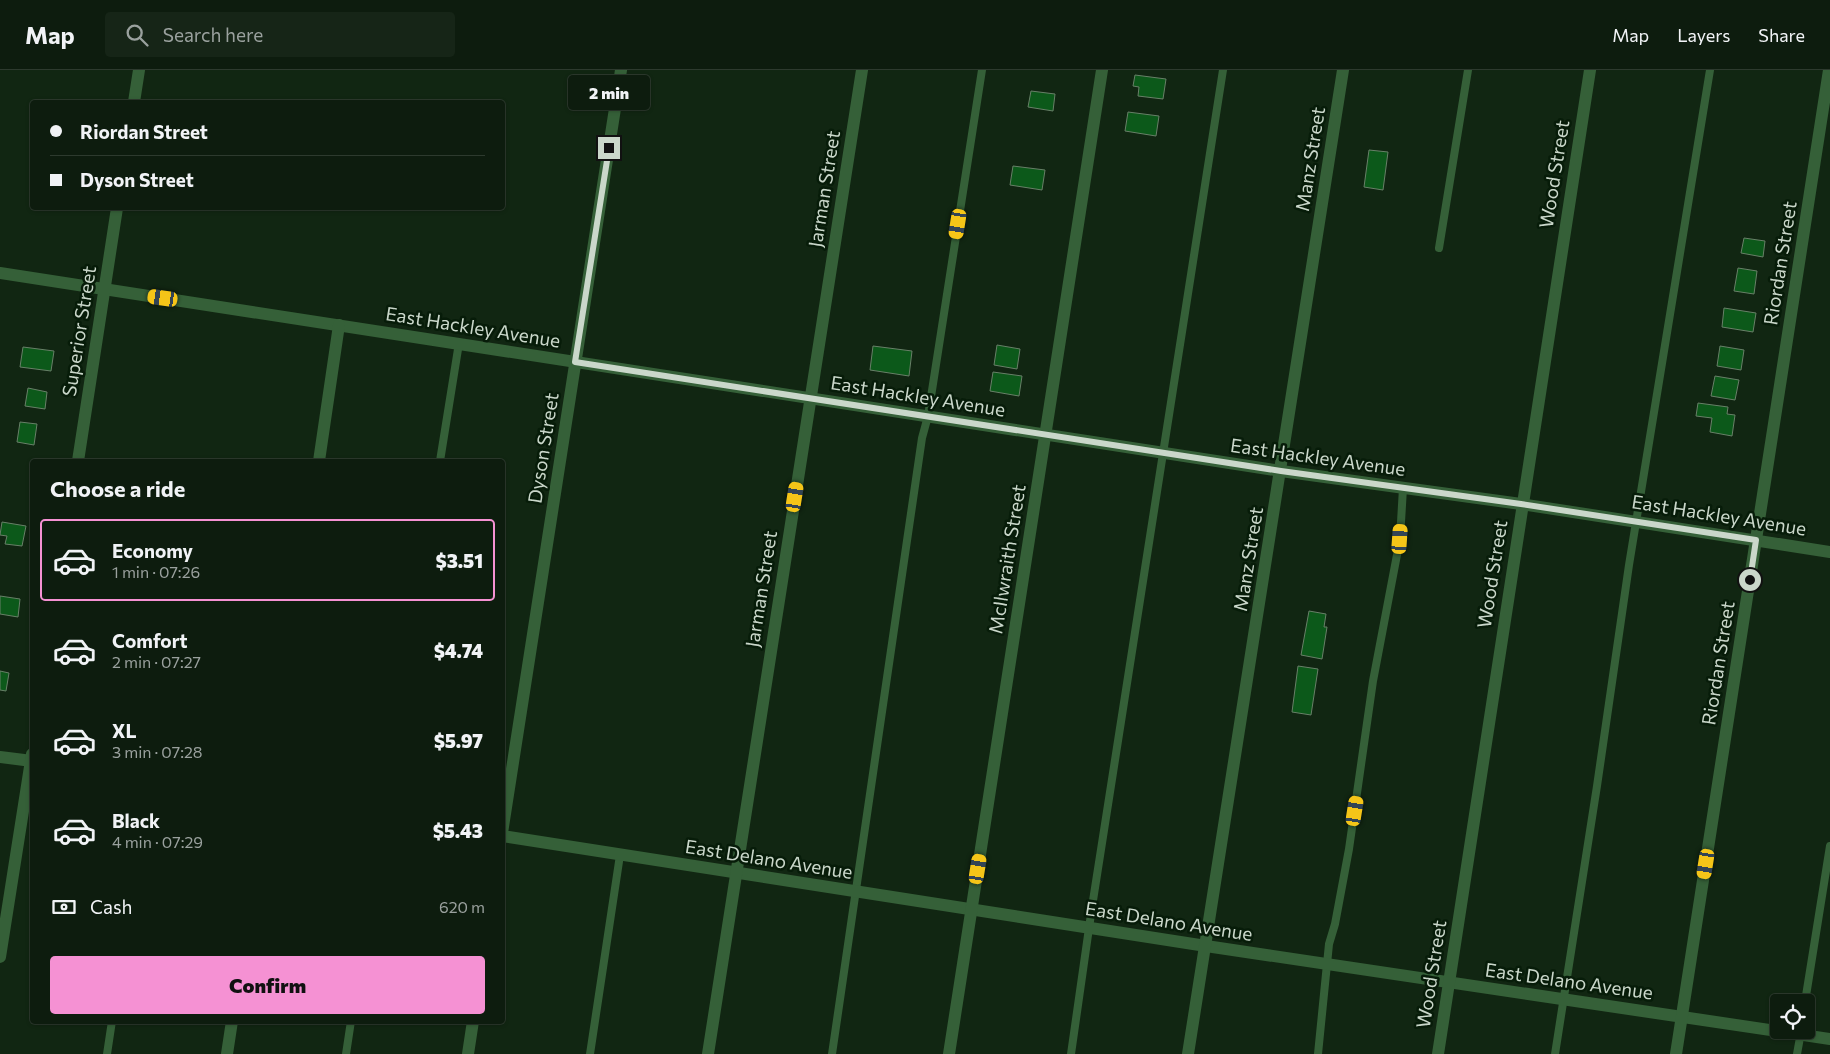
<!DOCTYPE html>
<html lang="en">
<head>
<meta charset="utf-8">
<style>
  body { margin:0; font-family:Commissioner,sans-serif; background:#162517; color:#f1f3f6; height:100vh; display:flex; flex-direction:column; font-size:19px; white-space:nowrap }
  * { box-sizing:border-box; margin:0 }
  p { font-size:16px; color:#9aa19e }
  .icon { flex:none; width:28px; height:28px; fill:none; stroke:currentColor; stroke-width:2; stroke-linecap:round; stroke-linejoin:round }
  .map { position:relative; flex:1; overflow:hidden }
  .details { position:absolute; left:30px; top:389px; width:475px; height:565px; display:flex; flex-direction:column; background:#0d1c0e; border-radius:5px; box-shadow:0 1px 4px #0004,0 0 0 1px #2d3a2e }
  .details>* { flex:none }
  .guide { position:absolute; left:30px; top:30px; width:475px; height:110px; border-radius:5px; box-shadow:0 1px 4px #0004,0 0 0 1px #2d3a2e; display:grid; align-content:center; height:110px; padding:0 20px; background:#0d1c0e }
  .controls { position:absolute; left:1770px; top:924px; display:grid; gap:10px }
  .controls a { display:grid; place-items:center; width:45px; height:45px; border-radius:5px; background:#0d1c0e; box-shadow:0 1px 4px #0004,0 0 0 1px #2d3a2e; font-size:25px }
  .end { position:absolute; width:22px; height:22px; margin:-11px; border:6px solid #cad7ca; background:#111; box-shadow:0 0 0 2px #111 }
  .from { border-radius:50% }
  .bubble { position:absolute; height:35px; border-radius:5px; background:#0d1c0e; box-shadow:0 1px 4px #0004,0 0 0 1px #2d3a2e; font-size:16px; font-weight:800; line-height:35px; text-align:center }
  .car { position:absolute; width:15px; height:30px; margin:-15px -8px; border-radius:6px; box-shadow:0 0 4px 1px #0007; background:linear-gradient(#f5c518 24%,#345 0 40%,#f5c518 0 76%,#345 0 86%,#f5c518 0) }
  .guide b { display:flex; align-items:center; gap:18px; height:48px; font-size:19px }
  .guide b+b { border-top:1px solid #2d3a2e }
  .guide i { width:12px; height:12px; background:#f1f3f6 }
  ul { padding:0; list-style:none }
  li { display:flex; align-items:center; gap:15px; height:82px; margin:0 10px 8px; padding:0 10px; border:2px solid transparent; border-radius:5px }
  li div { flex:1 }
  li b { display:block; font-size:19px }
  li em { font-style:normal; font-weight:800 }
  li.current { border-color:#f591d3 }
  li>.icon { width:45px; height:45px; stroke-width:1.5 }
  h2 { padding:0 20px; font-size:22px; line-height:60px }
  .pay { display:flex; align-items:center; gap:12px; height:55px; padding:0 20px; font-size:19px }
  .pay p { margin-inline-start:auto }
  .primary-button { display:flex; gap:10px; margin-top:auto; padding:10px 20px }
  .primary-button a { flex:1; height:58px; border-radius:5px; background:#f591d3; color:#111; font-size:20px; font-weight:800; line-height:58px; text-align:center }
  header { display:flex; align-items:center; gap:30px; box-sizing:border-box; height:70px; padding:0 25px; background:#0d1c0e; border-bottom:1px solid #2d3a2e }
  header strong { font-size:24px }
  nav { display:flex; gap:28px; margin-inline-start:auto; font-size:18px }
  .search { width:350px; height:45px; background:#162517; display:flex; align-items:center; gap:12px; box-sizing:border-box; padding:0 18px; border-radius:5px; color:#9aa19e; font-size:19px }
  .map>svg:first-child { display:block }
  .building { fill:#0c591a; stroke:#688068 }
  .lines { fill:none; stroke-linecap:round; stroke-linejoin:round }
  .service { stroke:#356038; stroke-width:8 }
  .minor { stroke:#356038; stroke-width:12 }
  .route { stroke:#cad7ca; stroke-width:6 }
  .labels { text-anchor:middle; stroke-width:5; stroke-linejoin:round; paint-order:stroke }
  .street-label { font-size:19px; fill:#cad7ca; stroke:#071c09 }
</style>
</head>
<body>
<header>
<strong>Map</strong>
<div class="search"><svg class="icon" aria-label="search" viewBox="0 0 24 24"><circle cx="10" cy="10" r="6"/><path d="M15 15l6 6"/></svg>Search here</div>
<nav><a>Map</a><a>Layers</a><a>Share</a></nav>
</header>
<div class="map">
<svg width="1830" height="984" viewBox="0 0 1830 984">
  <rect width="100%" height="100%" fill="#112612"/>
  <g class="building">
    <polygon points="1135,5 1166,9 1163,29 1138,26 1139,17 1133,16"/>
    <polygon points="1031,21 1055,24 1053,41 1028,37"/>
    <polygon points="1128,42 1159,46 1156,66 1125,61"/>
    <polygon points="1369,80 1388,82 1383,120 1364,117"/>
    <polygon points="1013,96 1045,100 1042,120 1010,115"/>
    <polygon points="1744,168 1765,171 1763,187 1741,183"/>
    <polygon points="1738,198 1757,201 1754,224 1734,221"/>
    <polygon points="1724,238 1756,243 1753,262 1722,257"/>
    <polygon points="997,275 1020,279 1017,299 994,295"/>
    <polygon points="873,276 912,281 909,306 870,300"/>
    <polygon points="1720,276 1744,280 1741,300 1717,296"/>
    <polygon points="23,277 54,281 51,301 20,297"/>
    <polygon points="993,302 1022,306 1019,326 990,321"/>
    <polygon points="1715,306 1739,310 1735,330 1711,326"/>
    <polygon points="28,318 47,322 45,339 25,336"/>
    <polygon points="1698,333 1728,337 1727,344 1735,345 1732,366 1710,362 1712,348 1696,346"/>
    <polygon points="20,352 37,354 34,375 17,372"/>
    <polygon points="2,452 26,456 22,476 5,474 7,466 0,465"/>
    <polygon points="0,526 20,529 18,547 0,544"/>
    <polygon points="1309,541 1326,544 1324,557 1327,557 1322,589 1301,585"/>
    <polygon points="1298,596 1318,599 1311,645 1292,642"/>
    <polygon points="0,601 9,603 6,621 0,620"/>
  </g>
  <g class="lines">
    <g class="service">
      <polyline points="1439,178 1468,0"/>
      <polyline points="440,391 459,273"/>
      <polyline points="1805,932 1830,776"/>
      <polyline points="107,984 112,951"/>
      <polyline points="346,984 351,951"/>
      <polyline points="590,984 620,785"/>
      <polyline points="832,984 922,368 928,346 982,0"/>
      <polyline points="1071,984 1092,837 1223,0"/>
      <polyline points="1318,984 1329,874 1335,854 1349,779 1373,611 1400,469 1403,418"/>
      <polyline points="1555,984 1597,716 1629,495 1710,0"/>
      <polyline points="1797,984 1801,962"/>
    </g>
    <g class="minor">
      <polyline points="134,32 139,0"/>
      <polyline points="0,203 1281,401 1521,434 1830,482"/>
      <polyline points="78,391 117,138"/>
      <polyline points="319,391 339,255"/>
      <polyline points="0,687 32,691"/>
      <polyline points="502,763 621,0"/>
      <polyline points="502,766 1206,876 1830,969"/>
      <polyline points="0,887 32,684"/>
      <polyline points="227,984 232,951"/>
      <polyline points="468,984 473,951"/>
      <polyline points="708,984 862,0"/>
      <polyline points="949,984 1102,0"/>
      <polyline points="1188,984 1343,0"/>
      <polyline points="1438,984 1590,0"/>
      <polyline points="1676,984 1829,0"/>
    </g>
  </g>
  <g class="lines">
    <polyline class="route" points="609,78 575,292 1281,401 1521,434 1756,470 1750,510"/>
  </g>
  <g class="labels">
    <g class="street-label">
      <text transform="translate(1310 89) rotate(-81)" y="7">Manz Street</text>
      <text transform="translate(1554 104) rotate(-81)" y="7">Wood Street</text>
      <text transform="translate(824 119) rotate(-81)" y="7">Jarman Street</text>
      <text transform="translate(1780 193) rotate(-81)" y="7">Riordan Street</text>
      <text transform="translate(473 257) rotate(9)" y="7">East Hackley Avenue</text>
      <text transform="translate(79 261) rotate(-81)" y="7">Superior Street</text>
      <text transform="translate(918 326) rotate(9)" y="7">East Hackley Avenue</text>
      <text transform="translate(543 378) rotate(-81)" y="7">Dyson Street</text>
      <text transform="translate(1318 387) rotate(8)" y="7">East Hackley Avenue</text>
      <text transform="translate(1719 445) rotate(9)" y="7">East Hackley Avenue</text>
      <text transform="translate(1007 489) rotate(-81)" y="7">McIlwraith Street</text>
      <text transform="translate(1248 489) rotate(-81)" y="7">Manz Street</text>
      <text transform="translate(1492 504) rotate(-81)" y="7">Wood Street</text>
      <text transform="translate(761 519) rotate(-81)" y="7">Jarman Street</text>
      <text transform="translate(1718 593) rotate(-81)" y="7">Riordan Street</text>
      <text transform="translate(769 789) rotate(9)" y="7">East Delano Avenue</text>
      <text transform="translate(1169 851) rotate(9)" y="7">East Delano Avenue</text>
      <text transform="translate(1431 904) rotate(-81)" y="7">Wood Street</text>
      <text transform="translate(1569 911) rotate(8)" y="7">East Delano Avenue</text>
    </g>
  </g>
</svg>
<div class="controls">
<a><svg class="icon" aria-label="locate" viewBox="0 0 24 24"><circle cx="12" cy="12" r="6"/><path d="M12 2v4M12 18v4M2 12h4M18 12h4"/></svg></a>
</div>
<i class="end from" style="left:1750px;top:510px"></i>
<i class="end" style="left:609px;top:78px"></i>
<div class="bubble" style="left:568px;top:5px;width:82px">2 min</div>
<i class="car" style="left:958px;top:154px;rotate:189deg"></i>
<i class="car" style="left:163px;top:228px;rotate:278deg"></i>
<i class="car" style="left:795px;top:427px;rotate:9deg"></i>
<i class="car" style="left:1400px;top:469px;rotate:4deg"></i>
<i class="car" style="left:1355px;top:741px;rotate:9deg"></i>
<i class="car" style="left:1706px;top:794px;rotate:189deg"></i>
<i class="car" style="left:978px;top:799px;rotate:9deg"></i>
<div class="guide">
<b><i class="from"></i>Riordan Street</b>
<b><i></i>Dyson Street</b>
</div>
<section class="details">
<h2>Choose a ride</h2>
<ul>
<li class="current"><svg class="icon" aria-label="car" viewBox="0 0 24 24"><path d="M5 17H2v-5l4-1 3-4h7l3 4 3 1v5h-3M9 17h6M6 11h13"/><circle cx="7" cy="17" r="2"/><circle cx="17" cy="17" r="2"/></svg><div><b>Economy</b><p>1 min · 07:26</p></div><em>$3.51</em></li>
<li><svg class="icon" aria-label="car" viewBox="0 0 24 24"><path d="M5 17H2v-5l4-1 3-4h7l3 4 3 1v5h-3M9 17h6M6 11h13"/><circle cx="7" cy="17" r="2"/><circle cx="17" cy="17" r="2"/></svg><div><b>Comfort</b><p>2 min · 07:27</p></div><em>$4.74</em></li>
<li><svg class="icon" aria-label="car" viewBox="0 0 24 24"><path d="M5 17H2v-5l4-1 3-4h7l3 4 3 1v5h-3M9 17h6M6 11h13"/><circle cx="7" cy="17" r="2"/><circle cx="17" cy="17" r="2"/></svg><div><b>XL</b><p>3 min · 07:28</p></div><em>$5.97</em></li>
<li><svg class="icon" aria-label="car" viewBox="0 0 24 24"><path d="M5 17H2v-5l4-1 3-4h7l3 4 3 1v5h-3M9 17h6M6 11h13"/><circle cx="7" cy="17" r="2"/><circle cx="17" cy="17" r="2"/></svg><div><b>Black</b><p>4 min · 07:29</p></div><em>$5.43</em></li>
</ul>
<div class="pay"><svg class="icon" aria-label="cash" viewBox="0 0 24 24"><path d="M3 7h18v10H3z"/><circle cx="12" cy="12" r="2"/></svg>Cash<p>620 m</p></div>
<div class="primary-button"><a>Confirm</a></div>
</section>
</div>
</body>
</html>
